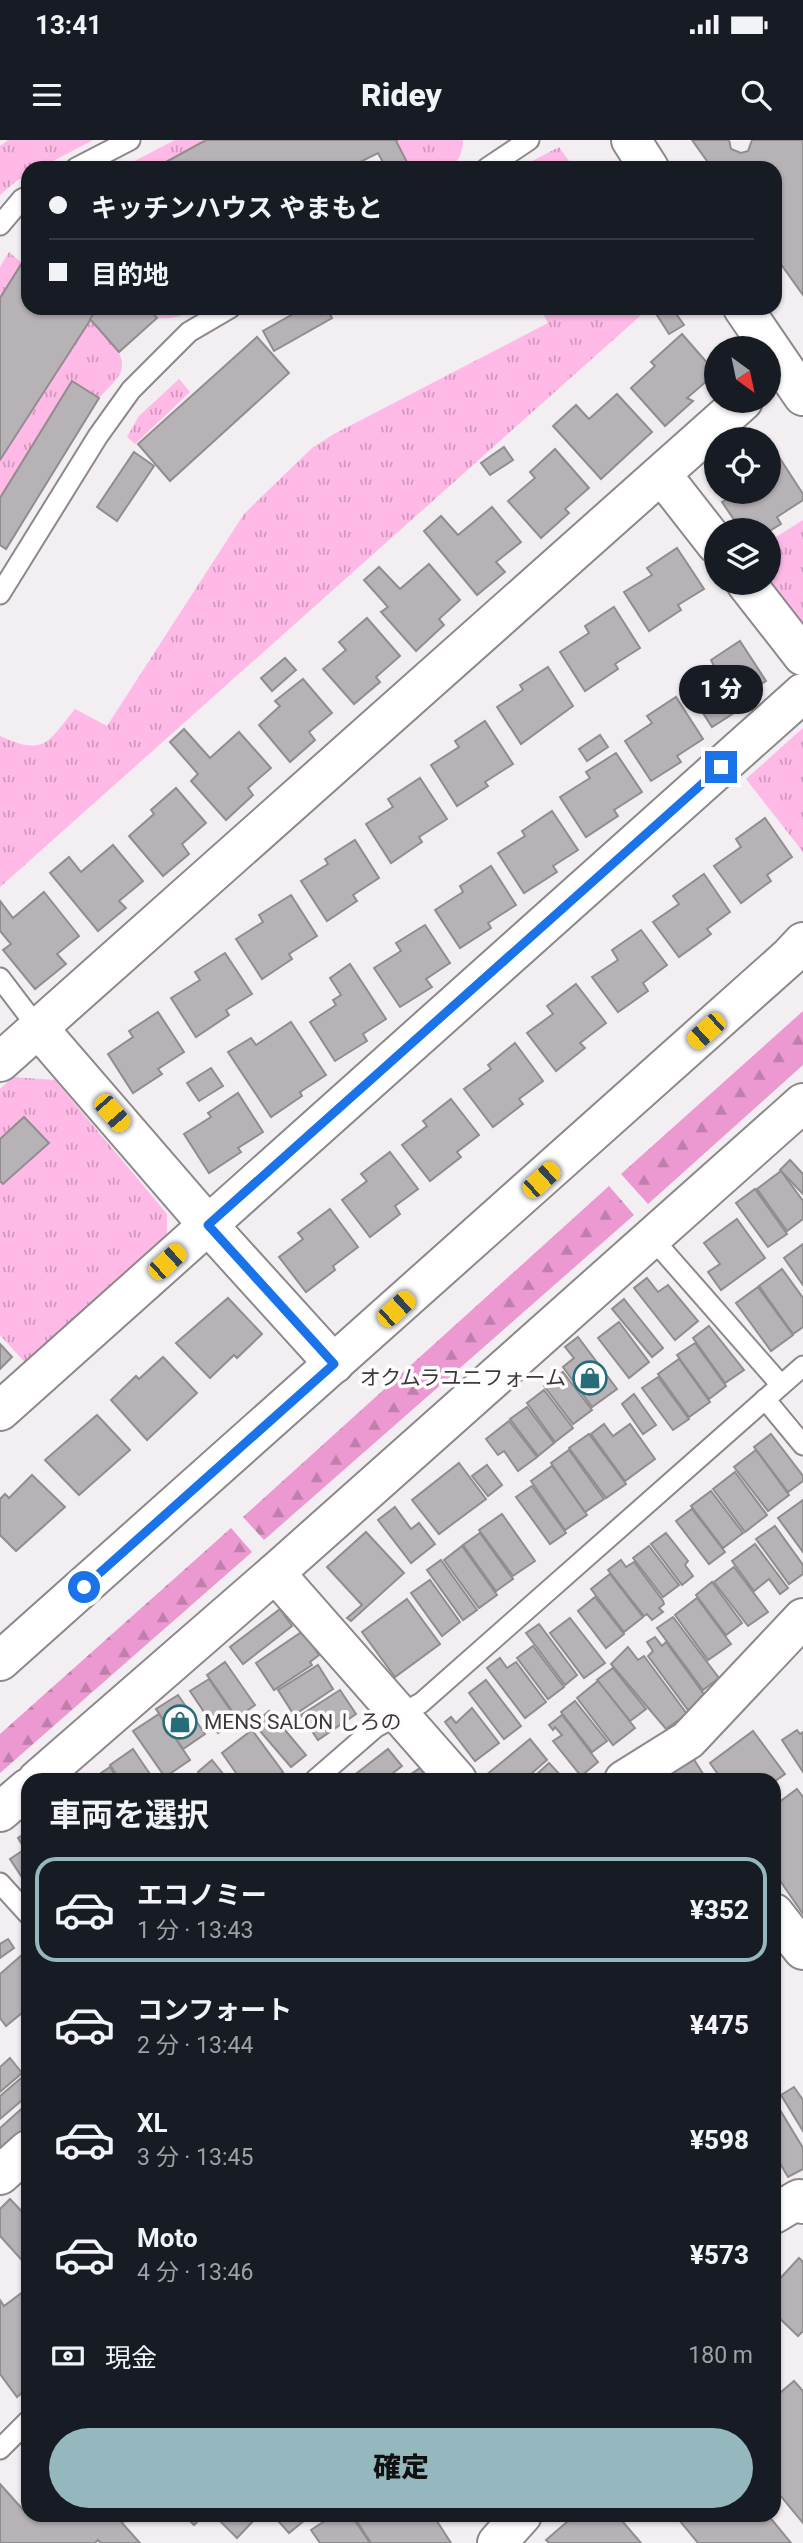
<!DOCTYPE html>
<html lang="ja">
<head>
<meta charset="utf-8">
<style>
  body { margin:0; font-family:Roboto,"Noto Sans JP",sans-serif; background:#242831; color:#f1f3f6; height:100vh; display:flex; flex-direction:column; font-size:26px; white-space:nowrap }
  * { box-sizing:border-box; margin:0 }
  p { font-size:23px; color:#9ea1a6 }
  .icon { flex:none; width:38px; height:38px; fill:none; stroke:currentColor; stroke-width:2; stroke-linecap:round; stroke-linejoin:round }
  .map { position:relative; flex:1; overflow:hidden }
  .drawer { position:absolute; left:21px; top:1633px; width:760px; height:749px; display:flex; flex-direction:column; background:#171b24; border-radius:21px; box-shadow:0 2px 5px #0004 }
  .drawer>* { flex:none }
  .hud { position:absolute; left:21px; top:21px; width:761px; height:154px; border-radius:21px; box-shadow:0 2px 5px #0004; display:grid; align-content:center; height:154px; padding:0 28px; background:#171b24 }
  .needle { width:46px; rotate:147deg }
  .fabs { position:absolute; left:704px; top:196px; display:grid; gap:14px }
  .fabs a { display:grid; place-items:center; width:77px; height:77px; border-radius:50%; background:#171b24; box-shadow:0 2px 5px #0004; font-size:35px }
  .end { position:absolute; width:32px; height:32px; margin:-16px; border:9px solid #1a73e8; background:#fff; box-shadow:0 0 0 4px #fff }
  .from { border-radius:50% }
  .bubble { position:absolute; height:49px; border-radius:24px; background:#171b24; box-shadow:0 2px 5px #0004; font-size:23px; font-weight:800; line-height:49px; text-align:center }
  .car { position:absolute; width:21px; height:42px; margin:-21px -10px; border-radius:9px; box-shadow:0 0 5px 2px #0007; background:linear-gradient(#f5c518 24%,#345 0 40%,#f5c518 0 76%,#345 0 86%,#f5c518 0) }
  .hud b { display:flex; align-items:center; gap:24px; height:66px; font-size:26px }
  .hud b+b { border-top:2px solid #363941 }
  .hud i { width:18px; height:18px; background:#f1f3f6 }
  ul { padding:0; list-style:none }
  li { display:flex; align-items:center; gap:21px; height:105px; margin:0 14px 10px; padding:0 14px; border:4px solid transparent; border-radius:21px }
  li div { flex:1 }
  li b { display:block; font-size:26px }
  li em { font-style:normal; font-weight:800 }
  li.active { border-color:#95b7be }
  li>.icon { width:63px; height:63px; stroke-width:1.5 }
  h2 { padding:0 28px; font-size:32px; line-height:84px }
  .pay { display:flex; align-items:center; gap:18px; height:77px; padding:0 28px; font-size:26px }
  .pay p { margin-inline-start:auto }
  .button { display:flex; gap:14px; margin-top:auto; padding:14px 28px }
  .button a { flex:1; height:80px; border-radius:42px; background:#95b7be; color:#111; font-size:28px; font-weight:800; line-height:80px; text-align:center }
  .status { display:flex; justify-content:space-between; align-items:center; height:49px; padding:0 35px; background:#171b24; direction:ltr }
  .status svg { height:19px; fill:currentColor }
  header { display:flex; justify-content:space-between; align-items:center; height:91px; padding:0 28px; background:#171b24; font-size:32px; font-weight:800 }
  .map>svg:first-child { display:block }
  .grass { fill:url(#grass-tufts) }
  .forest { fill:url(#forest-firs) }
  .building { fill:#b7b2b5; stroke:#918d8f; stroke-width:2 }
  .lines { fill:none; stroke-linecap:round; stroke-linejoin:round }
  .service-casing { stroke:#8c888b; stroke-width:23 }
  .minor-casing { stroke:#8c888b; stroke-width:42 }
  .tertiary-casing { stroke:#8c888b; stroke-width:42 }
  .service { stroke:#fff; stroke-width:19 }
  .minor { stroke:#fff; stroke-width:38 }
  .tertiary { stroke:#fff; stroke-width:38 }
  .route { stroke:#1a73e8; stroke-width:9 }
  .labels { text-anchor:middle; stroke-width:7; stroke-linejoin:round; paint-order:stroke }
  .poi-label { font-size:21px; fill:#3c3b3c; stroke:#fffcfd; text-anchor:end }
</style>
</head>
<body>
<div class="status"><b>13:41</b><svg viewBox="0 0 49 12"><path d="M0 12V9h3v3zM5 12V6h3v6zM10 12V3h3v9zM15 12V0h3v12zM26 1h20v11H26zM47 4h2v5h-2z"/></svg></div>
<header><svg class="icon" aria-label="menu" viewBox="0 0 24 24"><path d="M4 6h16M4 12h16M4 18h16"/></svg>Ridey<svg class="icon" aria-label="search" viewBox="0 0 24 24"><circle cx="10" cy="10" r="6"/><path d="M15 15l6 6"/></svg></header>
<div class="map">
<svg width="803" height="2403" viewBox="0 0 803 2403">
  <defs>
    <pattern id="grass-tufts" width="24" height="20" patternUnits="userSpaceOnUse" patternTransform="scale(1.75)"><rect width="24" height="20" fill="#feb9e6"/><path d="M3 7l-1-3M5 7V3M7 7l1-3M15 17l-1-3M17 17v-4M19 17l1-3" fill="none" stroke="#cf98bc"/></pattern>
    <pattern id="forest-firs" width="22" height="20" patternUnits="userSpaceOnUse" patternTransform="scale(1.75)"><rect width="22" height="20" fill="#eb99d0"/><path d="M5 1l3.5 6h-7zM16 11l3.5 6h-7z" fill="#c07eaa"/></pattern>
  </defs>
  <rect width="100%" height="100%" fill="#f2eef1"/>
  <g class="grass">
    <polygon points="8,0 93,0 40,28 28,28 28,34 15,42 0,55 0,6"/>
    <polygon points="175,0 206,0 155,28 121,28"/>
    <path d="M398,0H463C462,35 436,28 410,28L396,1Z"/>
    <polygon points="559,7 574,28 519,28"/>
    <polygon points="9,112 22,123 0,158 0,127"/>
    <path d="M148,168H194C182,177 172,179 157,178Z"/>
    <path d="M540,168H649L0,747V596C45,617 48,602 75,569L107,586L244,374L312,308L334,294L548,183Z"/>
    <path d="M90,179C101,192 128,212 121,231C117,241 106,250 99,258L72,241L0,358V320Z"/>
    <polygon points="179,239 190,252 135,304 127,297 139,276"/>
    <polygon points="803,380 803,493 768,443 768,402"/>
    <polygon points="803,588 803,712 746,639"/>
    <polygon points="13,937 55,940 167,1074 167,1107 30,1228 0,1195 0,949"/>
  </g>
  <g class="forest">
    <polygon points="803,871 803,925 648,1064 621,1034"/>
    <polygon points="609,1046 634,1075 264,1400 243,1377"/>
    <polygon points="231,1388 252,1412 0,1633 0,1594"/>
  </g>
  <g class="building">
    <polygon points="206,0 398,0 396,1 410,28 386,28 378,13 348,28 155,28"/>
    <polygon points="692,0 729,0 731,9 741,13 748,11 752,0 803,0 803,155 775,116 775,28 712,28"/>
    <polygon points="22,123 28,127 28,168 98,168 0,320 0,158"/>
    <polygon points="98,168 148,168 157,178 119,212 90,179"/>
    <polygon points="304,168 327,168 332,178 274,211 263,191"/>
    <polygon points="661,168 672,168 684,185 669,194 655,172"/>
    <polygon points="682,194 716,233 687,258 693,261 665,286 631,248 655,226 651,222"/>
    <polygon points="257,197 289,233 170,341 138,304"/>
    <polygon points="72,241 99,258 6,409 0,405 0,358"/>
    <polygon points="617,254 652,292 601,339 553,286 576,265 589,279"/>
    <polygon points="504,307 513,320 490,335 481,323"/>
    <polygon points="555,309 589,348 565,369 569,373 541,398 508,361 535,338 530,332"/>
    <polygon points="134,312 154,326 117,381 97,367"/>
    <polygon points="779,317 803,354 803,360 777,377 781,384 768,392 741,390 722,362 738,352 768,352 768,324"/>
    <polygon points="492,367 521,402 496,422 505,432 477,455 424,391 441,376 458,395"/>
    <polygon points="677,408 704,449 678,465 681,470 649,491 624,452 652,435 647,428"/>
    <polygon points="429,424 460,460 439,479 444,485 416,511 381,472 388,467 364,440 379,427 400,449"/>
    <polygon points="614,467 640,508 615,524 618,529 585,551 560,512 589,493 585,486"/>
    <polygon points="367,478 400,516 376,537 380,542 354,564 323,529 346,510 339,502"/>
    <polygon points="740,501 766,541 740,558 745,566 712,587 685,545 714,526 711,520"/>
    <polygon points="285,518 296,530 272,551 261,538"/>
    <polygon points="548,527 573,566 521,604 497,567 523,550 520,545"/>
    <polygon points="303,539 332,573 309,592 315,600 290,622 259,585 280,566 275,561"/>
    <polygon points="676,557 703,599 677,616 681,622 651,641 625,601 652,583 647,576"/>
    <polygon points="485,581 513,624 485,642 488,646 457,666 431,625 459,607 455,601"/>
    <polygon points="184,589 210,618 239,592 271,628 248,648 253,655 226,680 191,641 198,634 170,602"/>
    <polygon points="600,595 608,607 587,621 579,609"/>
    <polygon points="616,613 642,652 614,670 618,676 586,697 560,657 590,638 586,632"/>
    <polygon points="420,638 447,679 419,697 422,702 391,723 366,684 393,667 388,659"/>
    <polygon points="176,648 206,683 182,704 189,714 163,736 129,696 154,674 151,670"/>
    <polygon points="552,671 578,710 553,726 557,732 524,753 498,713 525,696 522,691"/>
    <polygon points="765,678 792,717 767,735 771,741 741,763 714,726 741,707 736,699"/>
    <polygon points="355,700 379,738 353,755 357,761 327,781 301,741 328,724 325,719"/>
    <polygon points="113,705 143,741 119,761 126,768 98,791 50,733 69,717 81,732"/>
    <polygon points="491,726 516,765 488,783 491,788 460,808 435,770 463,752 460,746"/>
    <polygon points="704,734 730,772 707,789 711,794 679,817 653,782 679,764 673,756"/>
    <polygon points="44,752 79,796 57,814 66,824 35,849 3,810 11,804 0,791 0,761 13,778"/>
    <polygon points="291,755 317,796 289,814 292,819 262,839 236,799 263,782 259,775"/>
    <polygon points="425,785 450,823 426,839 432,847 400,867 374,828 401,811 396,803"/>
    <polygon points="641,790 667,825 643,843 648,851 618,872 592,837 618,820 612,810"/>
    <polygon points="225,813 252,854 226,870 229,875 196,897 171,858 200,840 195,832"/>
    <polygon points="350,824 386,879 363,894 367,901 335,921 310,882 336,865 333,860 341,855 330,838"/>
    <polygon points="576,844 606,883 580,903 585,908 556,931 527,893 553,874 547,866"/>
    <polygon points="158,872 184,912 158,929 162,934 133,953 108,914 133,897 129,891"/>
    <polygon points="291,882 326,935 300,952 302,956 271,977 228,912 251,898 256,905"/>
    <polygon points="515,903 543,941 519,959 523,964 493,987 464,949 491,929 488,925"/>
    <polygon points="211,928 223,946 199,961 187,943"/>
    <polygon points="238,953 263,992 238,1008 241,1012 209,1033 184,994 211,977 208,973"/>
    <polygon points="451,959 479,995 457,1012 461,1017 430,1041 402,1005 427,986 423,981"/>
    <polygon points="24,977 49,1003 3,1044 0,1041 0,999"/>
    <polygon points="390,1012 418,1049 395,1066 400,1074 370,1097 342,1060 367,1041 361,1034"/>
    <polygon points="790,1020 803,1034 803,1054 780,1030"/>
    <polygon points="781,1031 803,1061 803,1079 787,1091 757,1049"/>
    <polygon points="755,1049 787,1094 768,1107 736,1063"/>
    <polygon points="330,1069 358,1107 333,1126 335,1130 306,1152 279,1117 303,1099 298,1093"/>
    <polygon points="737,1079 765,1118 721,1150 708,1132 720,1124 704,1103"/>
    <polygon points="803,1104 803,1145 784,1118"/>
    <polygon points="782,1129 803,1158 803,1187 793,1194 759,1146"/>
    <polygon points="647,1138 658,1152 668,1145 698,1181 675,1200 634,1148"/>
    <polygon points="758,1147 793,1195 771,1211 736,1163"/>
    <polygon points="228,1158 262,1194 237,1218 234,1215 210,1238 176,1203"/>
    <polygon points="624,1159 663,1208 652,1217 612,1169"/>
    <polygon points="619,1182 649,1222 629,1238 598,1198"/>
    <polygon points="709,1186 744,1230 725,1243 693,1198"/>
    <polygon points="578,1197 617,1249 592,1267 563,1227 574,1218 565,1207"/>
    <polygon points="695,1203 726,1246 709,1259 677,1215"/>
    <polygon points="0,1204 12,1217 0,1229"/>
    <polygon points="163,1217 197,1253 147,1300 111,1260 136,1236 139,1239"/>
    <polygon points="679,1219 710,1262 689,1277 658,1234"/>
    <polygon points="563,1232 592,1270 573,1284 544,1246"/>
    <polygon points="658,1237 689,1279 673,1290 642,1248"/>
    <polygon points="544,1250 573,1288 555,1302 527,1263"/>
    <polygon points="634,1254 656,1285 643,1294 622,1264"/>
    <polygon points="527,1267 554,1303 538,1316 510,1279"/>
    <polygon points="97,1275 130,1310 79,1355 45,1320"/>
    <polygon points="509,1281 537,1317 518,1331 504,1311 498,1315 486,1299"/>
    <polygon points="604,1284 613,1296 630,1284 655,1319 625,1341 591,1294"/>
    <polygon points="589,1294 626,1344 606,1358 569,1308"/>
    <polygon points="771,1294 803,1336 803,1341 788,1352 754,1307"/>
    <polygon points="569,1310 604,1359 585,1372 551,1323"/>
    <polygon points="756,1310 789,1355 768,1371 734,1327"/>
    <polygon points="459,1323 486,1359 439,1394 412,1360"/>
    <polygon points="487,1325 502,1345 488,1356 472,1336"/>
    <polygon points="552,1326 587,1375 565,1390 531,1341"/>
    <polygon points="735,1332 767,1375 745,1392 713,1349"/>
    <polygon points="32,1335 65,1367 16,1411 0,1395 0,1359 5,1354 9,1358"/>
    <polygon points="532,1346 566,1393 550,1404 516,1357"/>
    <polygon points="711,1351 743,1393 723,1408 691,1366"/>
    <polygon points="803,1360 803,1412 778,1378"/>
    <polygon points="395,1367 411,1389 419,1383 435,1404 411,1423 378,1380"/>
    <polygon points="692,1369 725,1412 709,1424 676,1381"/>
    <polygon points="502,1374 535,1421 513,1436 479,1390"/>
    <polygon points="775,1386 803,1425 803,1434 789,1444 756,1399"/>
    <polygon points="366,1392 404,1433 351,1481 347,1478 362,1465 327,1427"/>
    <polygon points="480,1393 513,1439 496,1451 463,1405"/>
    <polygon points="666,1393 688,1421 685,1425 693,1436 682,1445 651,1404"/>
    <polygon points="755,1404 788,1448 780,1454 769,1439 754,1451 732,1421"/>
    <polygon points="462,1406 497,1455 479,1468 444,1420"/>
    <polygon points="649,1406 679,1445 663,1457 633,1418"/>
    <polygon points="441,1420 477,1470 463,1480 427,1430"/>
    <polygon points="621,1420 626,1427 634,1422 663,1461 664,1464 659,1468 663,1472 652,1480 647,1474 644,1476 608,1430"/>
    <polygon points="734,1427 768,1472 748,1486 714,1442"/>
    <polygon points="610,1434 643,1477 624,1492 591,1449"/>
    <polygon points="430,1440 460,1482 442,1496 411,1453"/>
    <polygon points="712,1442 742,1483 726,1495 696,1455"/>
    <polygon points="595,1457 624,1494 606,1508 578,1471"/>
    <polygon points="697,1458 731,1504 708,1520 675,1475"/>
    <polygon points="407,1459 440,1504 395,1537 362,1492"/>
    <polygon points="280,1469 292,1486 243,1524 230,1507"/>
    <polygon points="673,1477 719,1538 703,1550 657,1488"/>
    <polygon points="570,1478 605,1523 584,1538 550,1493"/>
    <polygon points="539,1484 577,1535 565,1545 526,1493"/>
    <polygon points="303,1491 319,1515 310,1522 312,1525 274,1550 256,1523"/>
    <polygon points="655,1497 662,1506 666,1502 706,1557 688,1570 648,1516 653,1511 647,1502"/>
    <polygon points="533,1506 564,1547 548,1559 517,1518"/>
    <polygon points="628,1507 638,1520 644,1516 687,1574 666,1589 611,1524"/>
    <polygon points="500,1518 507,1528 516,1522 546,1562 525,1578 487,1528"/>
    <polygon points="225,1522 255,1565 237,1578 207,1535"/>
    <polygon points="318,1525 333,1549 294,1575 278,1550"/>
    <polygon points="613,1528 646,1569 630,1581 597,1540"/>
    <polygon points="209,1539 237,1580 218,1593 190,1551"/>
    <polygon points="486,1540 521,1586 504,1599 469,1553"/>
    <polygon points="598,1541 635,1588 613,1605 577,1558"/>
    <polygon points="340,1550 356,1574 318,1600 301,1575"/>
    <polygon points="178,1555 205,1594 183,1609 156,1569"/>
    <polygon points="575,1561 607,1601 592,1612 561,1572"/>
    <polygon points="472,1568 499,1603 475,1621 445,1582 451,1577 456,1583"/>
    <polygon points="269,1571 306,1615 291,1627 254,1584"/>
    <polygon points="159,1574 190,1620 165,1637 133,1591"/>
    <polygon points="562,1575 598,1622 581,1636 553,1601 562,1595 555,1587 553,1590 549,1585"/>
    <polygon points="252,1590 283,1632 273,1640 241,1640 222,1613"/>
    <polygon points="797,1590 800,1594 803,1592 803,1632 782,1600"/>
    <polygon points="753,1591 785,1634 774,1642 774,1640 722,1640 710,1623"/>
    <polygon points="530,1599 547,1620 524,1640 488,1640 485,1636"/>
    <polygon points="133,1609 154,1640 120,1640 110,1625"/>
    <polygon points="388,1609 402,1626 384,1640 348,1640"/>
    <polygon points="693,1618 707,1640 674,1640 670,1634"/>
    <polygon points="212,1620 228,1640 204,1640 198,1632"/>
    <polygon points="549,1623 565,1640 531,1640 536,1635"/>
    <polygon points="110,1627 118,1640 91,1640"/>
    <polygon points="420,1628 428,1639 404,1640 404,1639"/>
    <polygon points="797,1649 803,1657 803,1774 774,1732 774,1666"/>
    <polygon points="28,1691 28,1745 27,1745 10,1719 25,1709 18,1698"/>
    <polygon points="8,1799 14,1808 0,1818 0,1804"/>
    <polygon points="23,1814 28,1820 28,1868 6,1886 0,1878 0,1834"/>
    <polygon points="10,1918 22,1933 0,1952 0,1927"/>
    <polygon points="27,1933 28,1955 0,1979 0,1956"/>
    <polygon points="794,1947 803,1960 803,1991 781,1955"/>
    <polygon points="774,1960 803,2008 803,2029 788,2037 774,2013"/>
    <polygon points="28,1963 28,1986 0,2011 0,1988"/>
    <polygon points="10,2059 28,2078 28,2127 0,2096 0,2069"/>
    <polygon points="799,2118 803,2122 803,2191 798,2196 774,2173 774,2145"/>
    <polygon points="28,2148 28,2248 17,2257 0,2234 0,2160 4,2166"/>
    <polygon points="794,2241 803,2251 803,2383 774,2348 774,2258"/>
    <polygon points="0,2344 25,2372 28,2369 28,2375 124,2375 127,2378 122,2383 140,2403 101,2403 98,2400 95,2403 0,2403"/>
    <polygon points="184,2375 204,2375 194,2385"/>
    <polygon points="214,2375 255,2375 257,2377 237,2398"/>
    <polygon points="273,2375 311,2375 289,2393"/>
    <polygon points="334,2375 351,2375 370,2403 320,2403 311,2390"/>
    <polygon points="364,2375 433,2375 451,2403 371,2403 356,2380"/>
    <polygon points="575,2375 617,2375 641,2403 549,2403 546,2400"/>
    <polygon points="675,2375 768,2375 791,2403 698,2403"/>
  </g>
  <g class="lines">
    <defs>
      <g id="service">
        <polyline points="76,28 130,0"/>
        <polyline points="487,28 529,0"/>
        <polyline points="0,85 22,59 28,56"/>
        <polyline points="0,454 98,296 131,250 189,192 230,168"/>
        <polyline points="0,838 38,888"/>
        <polyline points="652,1098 781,1245"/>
        <polyline points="765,1259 803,1305"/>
        <polyline points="315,1640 376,1587 421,1563 803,1226"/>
        <polyline points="0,1743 28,1774"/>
        <polyline points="0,2309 28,2281"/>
      </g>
      <g id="minor">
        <polyline points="662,335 716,404"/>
        <polyline points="746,443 803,516"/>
        <polyline points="38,888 208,1085 334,1224"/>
        <polyline points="0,922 743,261"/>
        <polyline points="0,1271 803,553"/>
        <polyline points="275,1433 457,1640"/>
        <polyline points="37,1640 275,1433 803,963"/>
        <polyline points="624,1640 688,1600 803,1478"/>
        <polyline points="0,1672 28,1648"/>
        <polyline points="774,1773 803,1810"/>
        <polyline points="0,2035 28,2010"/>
        <polyline points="774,2074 799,2059 803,2064"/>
        <polyline points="497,2403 522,2375"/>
      </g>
      <g id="tertiary">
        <polyline points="631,0 649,28"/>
        <polyline points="743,168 803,256"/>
        <polyline points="0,1521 789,817 803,802"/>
      </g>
    </defs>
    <use href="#service" class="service-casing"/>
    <use href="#minor" class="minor-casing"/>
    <use href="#tertiary" class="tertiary-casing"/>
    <use href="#service" class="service"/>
    <use href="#minor" class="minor"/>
    <use href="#tertiary" class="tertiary"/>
  </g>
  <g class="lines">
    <polyline class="route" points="84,1447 334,1224 208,1085 721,627"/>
  </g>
  <defs>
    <symbol id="shop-ring" viewBox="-11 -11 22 22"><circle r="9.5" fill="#fffcfd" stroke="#256d79" stroke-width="1.5"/><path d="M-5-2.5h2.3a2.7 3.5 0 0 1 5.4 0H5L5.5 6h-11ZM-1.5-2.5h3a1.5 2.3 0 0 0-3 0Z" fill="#256d79"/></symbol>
  </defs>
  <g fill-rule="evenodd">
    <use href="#shop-ring" x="571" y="1219" width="38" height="38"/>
    <use href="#shop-ring" x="161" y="1563" width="38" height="38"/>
  </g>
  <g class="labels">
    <g class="poi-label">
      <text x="566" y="1245">オクムラユニフォーム</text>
      <text x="204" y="1589" text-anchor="start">MENS SALON しろの</text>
    </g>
  </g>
</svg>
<div class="fabs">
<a><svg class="needle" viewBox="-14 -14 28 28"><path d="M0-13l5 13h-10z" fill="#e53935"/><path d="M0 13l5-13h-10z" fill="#9ea1a6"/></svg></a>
<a><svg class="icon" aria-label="locate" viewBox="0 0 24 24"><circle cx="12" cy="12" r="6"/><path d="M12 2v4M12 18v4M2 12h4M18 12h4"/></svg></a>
<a><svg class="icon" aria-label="layers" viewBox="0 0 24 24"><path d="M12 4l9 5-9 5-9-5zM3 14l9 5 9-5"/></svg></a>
</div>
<i class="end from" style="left:84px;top:1447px"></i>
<i class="end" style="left:721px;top:627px"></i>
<div class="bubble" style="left:679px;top:525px;width:84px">1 分</div>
<i class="car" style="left:706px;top:891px;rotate:228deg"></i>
<i class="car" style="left:112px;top:973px;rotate:139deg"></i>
<i class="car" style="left:541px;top:1040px;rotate:48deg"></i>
<i class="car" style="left:167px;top:1122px;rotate:48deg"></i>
<i class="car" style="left:396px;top:1169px;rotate:48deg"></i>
<div class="hud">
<b><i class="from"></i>キッチンハウス やまもと</b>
<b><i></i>目的地</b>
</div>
<section class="drawer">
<h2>車両を選択</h2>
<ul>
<li class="active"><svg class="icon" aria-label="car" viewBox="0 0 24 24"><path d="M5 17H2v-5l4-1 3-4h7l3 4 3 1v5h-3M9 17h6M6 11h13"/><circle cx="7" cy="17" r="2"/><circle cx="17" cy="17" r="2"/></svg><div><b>エコノミー</b><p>1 分 · 13:43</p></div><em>¥352</em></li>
<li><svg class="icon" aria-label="car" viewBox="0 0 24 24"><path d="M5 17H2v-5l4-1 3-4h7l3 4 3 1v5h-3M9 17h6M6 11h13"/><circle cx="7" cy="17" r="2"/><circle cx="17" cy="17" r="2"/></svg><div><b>コンフォート</b><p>2 分 · 13:44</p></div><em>¥475</em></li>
<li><svg class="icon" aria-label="car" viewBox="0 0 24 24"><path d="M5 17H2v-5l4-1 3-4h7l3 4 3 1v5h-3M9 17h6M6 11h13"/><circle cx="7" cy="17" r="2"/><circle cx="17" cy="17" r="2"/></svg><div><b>XL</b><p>3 分 · 13:45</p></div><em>¥598</em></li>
<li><svg class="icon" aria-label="car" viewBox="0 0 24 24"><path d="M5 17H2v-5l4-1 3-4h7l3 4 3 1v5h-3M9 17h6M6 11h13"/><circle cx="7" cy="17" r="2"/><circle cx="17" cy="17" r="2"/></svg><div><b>Moto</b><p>4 分 · 13:46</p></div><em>¥573</em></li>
</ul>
<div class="pay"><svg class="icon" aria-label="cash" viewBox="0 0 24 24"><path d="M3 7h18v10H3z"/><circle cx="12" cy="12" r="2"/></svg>現金<p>180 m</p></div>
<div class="button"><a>確定</a></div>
</section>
</div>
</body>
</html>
